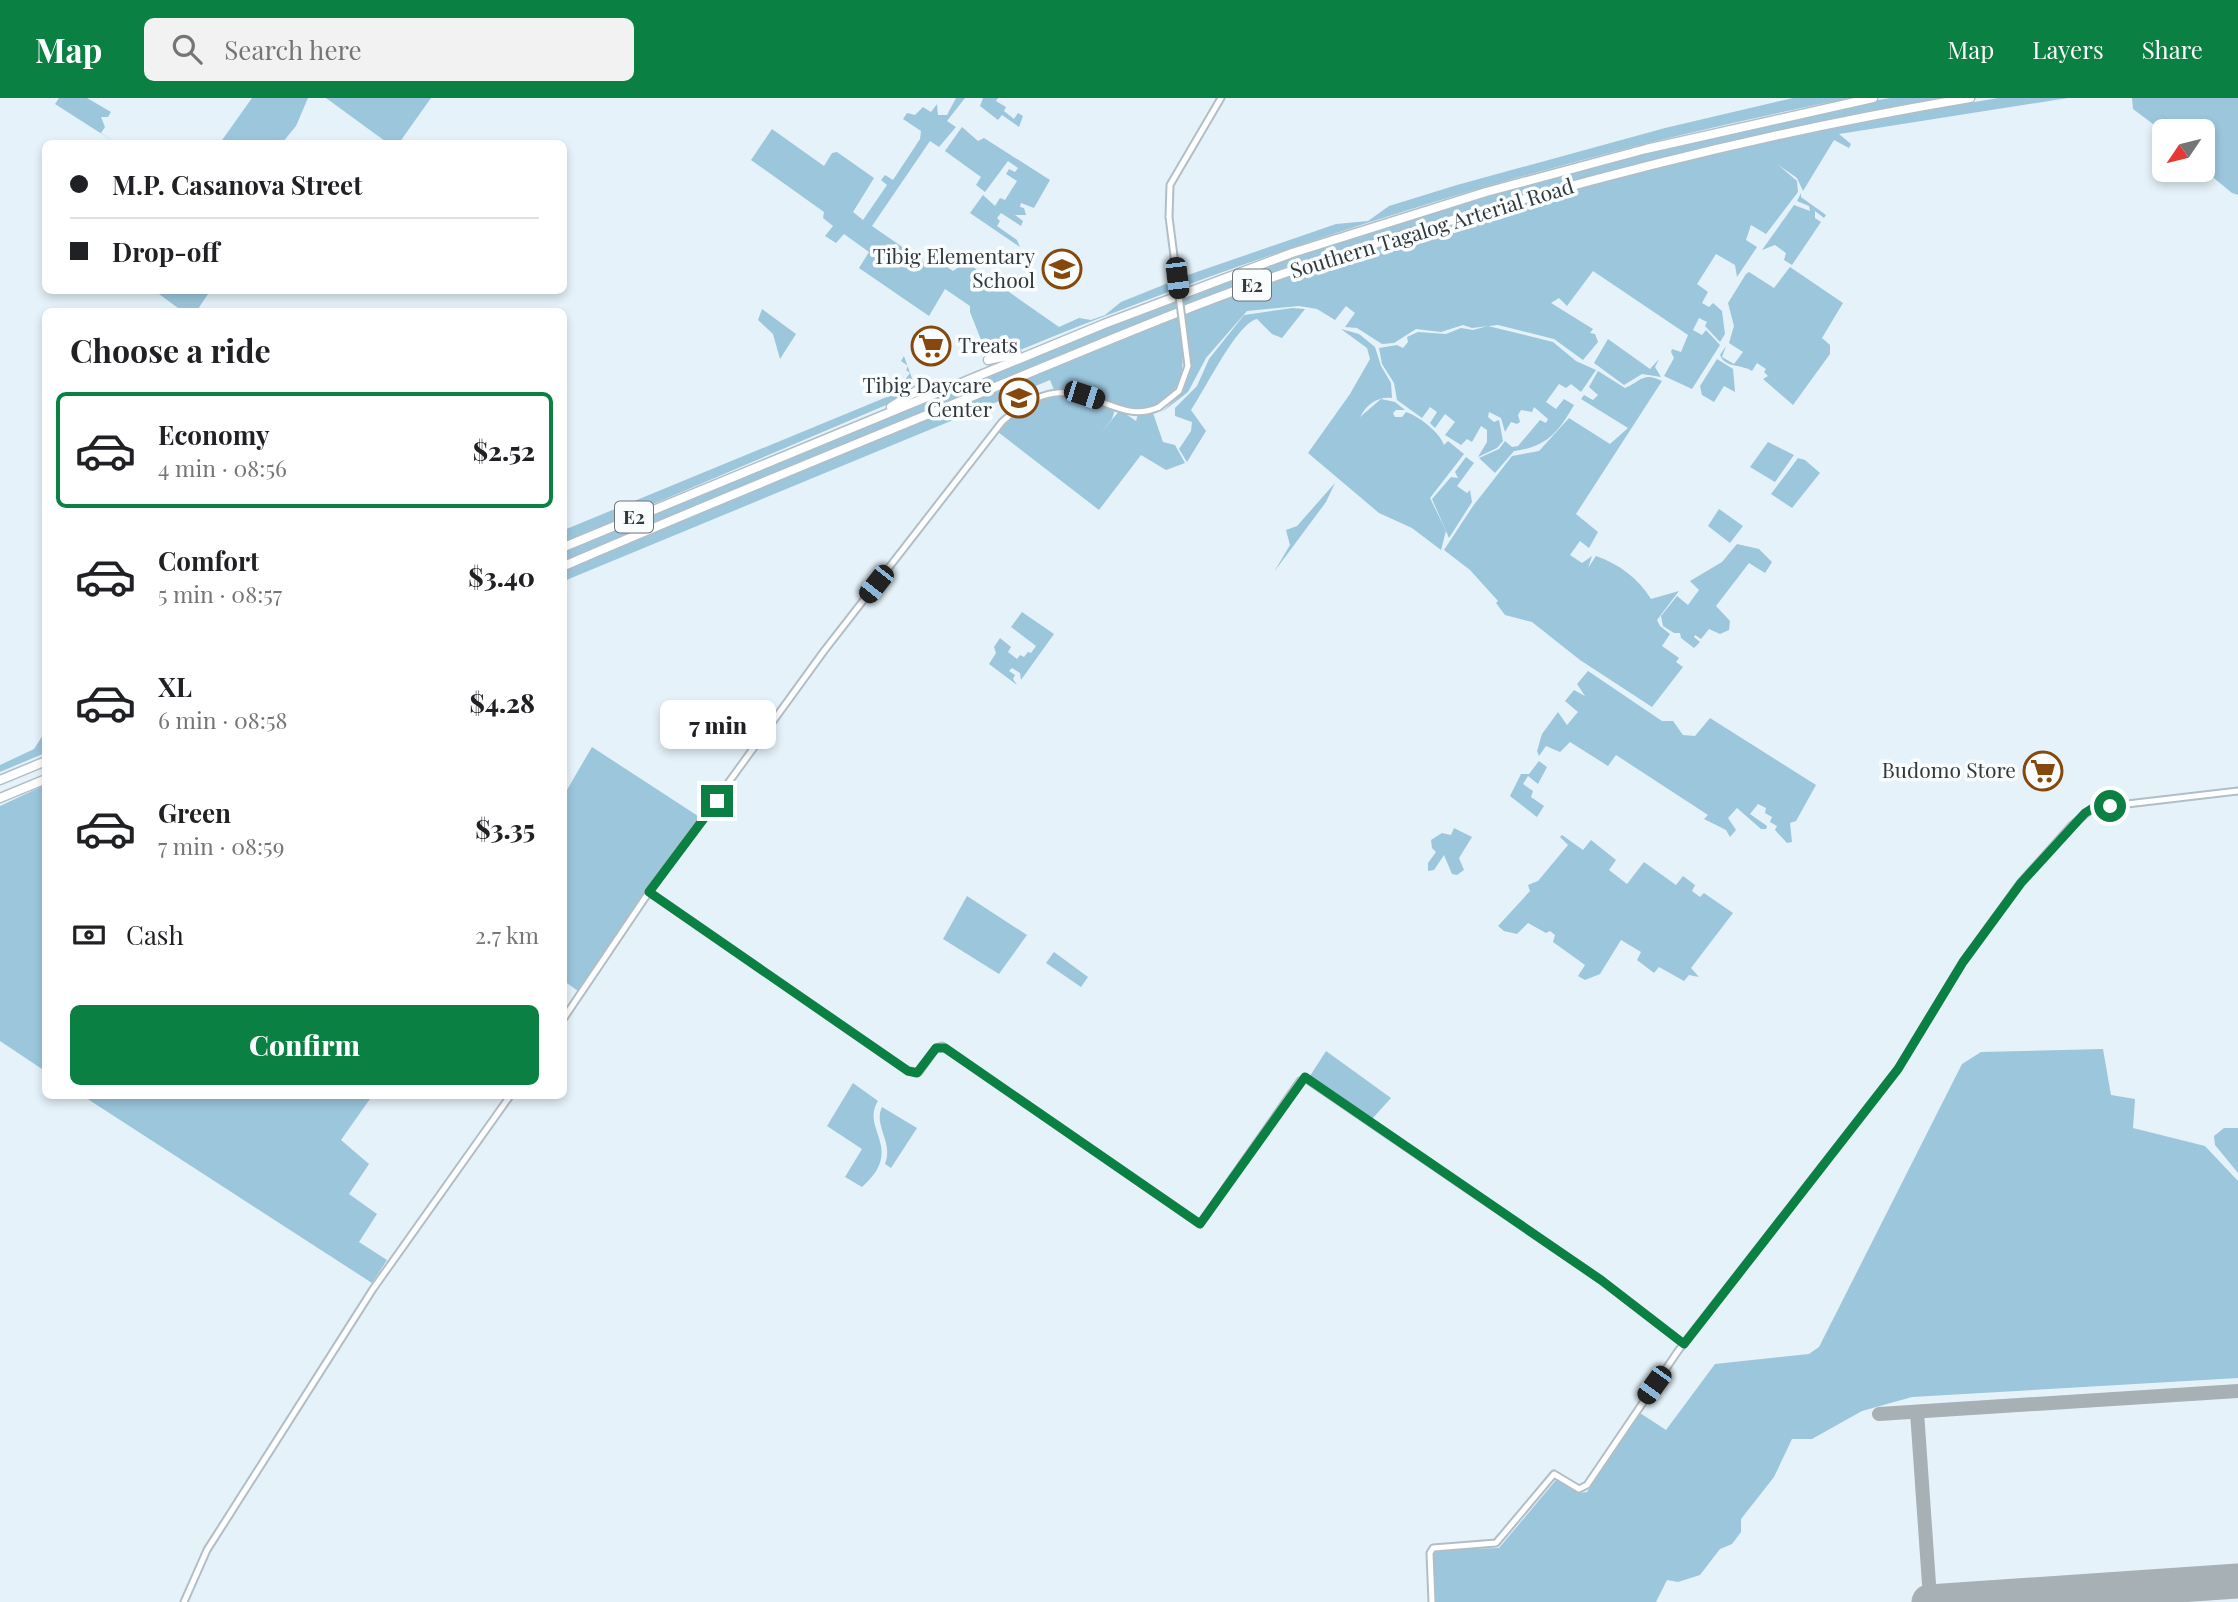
<!DOCTYPE html>
<html lang="en">
<head>
<meta charset="utf-8">
<style>
  body { margin:0; font-family:"Playfair Display",serif; background:#f2f2f2; color:#202124; height:100vh; display:flex; flex-direction:column; font-size:26px; white-space:nowrap }
  * { box-sizing:border-box; margin:0 }
  p { font-size:23px; color:#757577 }
  .icon { flex:none; width:38px; height:38px; fill:none; stroke:currentColor; stroke-width:2; stroke-linecap:round; stroke-linejoin:round }
  .map { position:relative; flex:1; overflow:hidden }
  .panel { position:absolute; left:42px; top:210px; width:525px; height:791px; display:flex; flex-direction:column; background:#fff; border-radius:10px; box-shadow:0 4px 10px #0003 }
  .panel>* { flex:none }
  .top-card { position:absolute; left:42px; top:42px; width:525px; height:154px; border-radius:10px; box-shadow:0 4px 10px #0003; display:grid; align-content:center; height:154px; padding:0 28px; background:#fff }
  .needle { width:46px; rotate:235deg }
  .controls { position:absolute; left:2152px; top:21px; display:grid; gap:14px }
  .controls a { display:grid; place-items:center; width:63px; height:63px; border-radius:10px; background:#fff; box-shadow:0 4px 10px #0003; font-size:35px }
  .end { position:absolute; width:32px; height:32px; margin:-16px; border:9px solid #0b8043; background:#fff; box-shadow:0 0 0 4px #fff }
  .from { border-radius:50% }
  .bubble { position:absolute; height:49px; border-radius:10px; background:#fff; box-shadow:0 4px 10px #0003; font-size:23px; font-weight:800; line-height:49px; text-align:center }
  .car { position:absolute; width:21px; height:42px; margin:-21px -10px; border-radius:9px; box-shadow:0 0 5px 2px #0007; background:linear-gradient(#222 24%,#8ab4d8 0 40%,#222 0 76%,#8ab4d8 0 86%,#222 0) }
  .top-card b { display:flex; align-items:center; gap:24px; height:66px; font-size:26px }
  .top-card b+b { border-top:2px solid #e0e0e0 }
  .top-card i { width:18px; height:18px; background:#202124 }
  ul { padding:0; list-style:none }
  li { display:flex; align-items:center; gap:21px; height:116px; margin:0 14px 10px; padding:0 14px; border:4px solid transparent; border-radius:10px }
  li div { flex:1 }
  li b { display:block; font-size:26px }
  li em { font-style:normal; font-weight:800 }
  li.current { border-color:#0b8043 }
  li>.icon { width:63px; height:63px; stroke-width:1.5 }
  h2 { padding:0 28px; font-size:32px; line-height:84px }
  .pay { display:flex; align-items:center; gap:18px; height:77px; padding:0 28px; font-size:26px }
  .pay p { margin-inline-start:auto }
  .cta { display:flex; gap:14px; margin-top:auto; padding:14px 28px }
  .cta a { flex:1; height:80px; border-radius:10px; background:#0b8043; color:#fff; font-size:28px; font-weight:800; line-height:80px; text-align:center }
  header { display:flex; align-items:center; gap:42px; box-sizing:border-box; height:98px; padding:0 35px; background:#0b8043; color:#fff }
  header strong { font-size:33px }
  nav { display:flex; gap:38px; margin-inline-start:auto; font-size:24px }
  .search { width:490px; height:63px; background:#f2f2f2; display:flex; align-items:center; gap:18px; box-sizing:border-box; padding:0 24px; border-radius:10px; color:#757577; font-size:26px }
  .map>svg:first-child { display:block }
  .green { fill:#9cc6dc }
  .lines { fill:none; stroke-linecap:round; stroke-linejoin:round }
  .taxiway { stroke:#a6b0b5; stroke-width:14 }
  .runway { stroke:#a6b0b5; stroke-width:35 }
  .minor-casing { stroke:#b2bec5; stroke-width:9 }
  .highway-casing { stroke:#b2bec5; stroke-width:11 }
  .minor { stroke:#fff; stroke-width:5 }
  .highway { stroke:#fff; stroke-width:8 }
  .minor-bridge-casing { stroke:#b2bec5; stroke-width:9; stroke-linecap:butt }
  .minor-bridge { stroke:#fff; stroke-width:5 }
  .route { stroke:#0b8043; stroke-width:9 }
  .labels { text-anchor:middle; stroke-width:7; stroke-linejoin:round; paint-order:stroke }
  .shield { fill:#fafdfe; stroke:#6f7376; stroke-width:2 }
  .shield-label { font-size:19px; font-weight:bold; fill:#33383b }
  .street-label { font-size:21px; fill:#33383b; stroke:#fafdfe }
  .poi-label { font-size:21px; fill:#33383b; stroke:#fafdfe; text-anchor:end }
</style>
</head>
<body>
<header>
<strong>Map</strong>
<div class="search"><svg class="icon" aria-label="search" viewBox="0 0 24 24"><circle cx="10" cy="10" r="6"/><path d="M15 15l6 6"/></svg>Search here</div>
<nav><a>Map</a><a>Layers</a><a>Share</a></nav>
</header>
<div class="map">
<svg width="2238" height="1504" viewBox="0 0 2238 1504">
  <rect width="100%" height="100%" fill="#e5f2f9"/>
  <g class="green">
    <polygon points="59,0 87,0 111,14 108,19 101,19 105,29 101,35 116,45 55,6"/>
    <polygon points="252,0 308,0 296,28 282,45 220,45"/>
    <polygon points="326,0 431,0 399,45 389,46"/>
    <path d="M956,0H965L947,23L956,29L939,49L930,43L872,128L931,169L937,162L953,173L966,164L1059,229L1079,220L1091,222L1105,217L1121,204L1188,177L1336,126L1368,123L1389,108L1457,87L1665,30L1793,0H1852C1563,56 1279,145 1008,257H987L970,214V208L945,191L929,218L859,170L869,154L844,136L836,145L825,138L833,128L823,120L824,114L751,62L772,31L824,68L832,55L837,54L874,80L853,114L863,122L887,87L881,82L885,77L893,82L920,41L921,33L903,21L907,15L915,17L923,9L931,14L937,6L938,17H947Z"/>
    <polygon points="983,0 998,0 996,3 1006,9 1004,13 1014,21 1018,15 1023,18 1019,29 1002,17 998,22 980,8"/>
    <path d="M1890,0H1949C1727,39 1507,94 1294,169C1157,216 1024,273 890,328C781,374 672,417 564,464V452C995,273 1426,79 1890,0Z"/>
    <path d="M1998,0H2068L1839,36L1851,46L1849,50L1834,42L1803,93L1797,80L1777,66L1797,83L1798,94L1766,136L1751,127L1746,142L1757,149L1737,179L1735,167L1716,156L1697,186L1708,194L1702,205L1709,209L1713,205L1722,213L1725,236L1720,244L1705,228L1707,224L1699,220L1693,232L1702,237L1706,232L1720,247L1692,291L1664,278L1674,260L1671,254L1672,251L1681,254L1688,237L1593,173L1567,208L1559,200L1551,205L1593,231L1590,235L1595,236L1598,244L1583,262L1554,241L1498,227L1472,230L1463,227L1441,234L1416,231L1394,245L1382,246L1357,230L1345,229L1355,215L1346,208L1335,222L1317,211L1299,208L1247,213L1206,260L1188,294L1161,315L1180,297L1190,276L1187,227L1180,231C1183,259 1189,287 1160,304C1154,308 1147,311 1140,311C1113,311 1089,291 1054,292L1050,282L564,483V471C697,416 830,359 965,306C1075,262 1184,212 1297,174C1526,97 1760,40 1998,0Z"/>
    <polygon points="2132,0 2238,0 2238,97 2232,95 2203,71 2203,33 2165,35 2133,11"/>
    <polygon points="962,29 978,43 984,40 1050,82 1034,110 1021,105 1020,109 1024,110 1026,117 1015,117 1023,123 1021,128 1001,115 997,120 1000,123 997,128 1017,142 1020,149 970,115 983,97 995,108 1000,100 1005,102 1017,83 1006,76 1009,71 1015,74 1018,70 1008,63 985,94 976,87 981,79 945,53"/>
    <polygon points="1801,95 1801,99 1826,117 1824,120 1815,113 1815,120 1821,124 1792,167 1784,162 1786,155 1775,147 1762,152 1794,107 1810,113 1809,108 1797,103"/>
    <path d="M1790,169L1843,205L1822,240L1830,247V256L1793,307L1763,281L1768,278L1764,274L1766,271L1757,265L1752,273C1741,266 1725,270 1720,257L1726,248L1722,259L1734,266L1743,254L1729,245L1734,228L1728,205L1746,176L1749,174L1774,190Z"/>
    <polygon points="155,193 210,193 196,214 182,213"/>
    <path d="M1292,210L1305,211L1282,240L1272,236L1257,221C1237,225 1205,292 1191,312L1206,333L1187,364L1179,351L1191,333L1192,324L1175,318V310L1197,288L1209,261L1244,217Z"/>
    <polygon points="762,211 796,236 780,261 773,236 758,222"/>
    <path d="M1488,228L1553,244L1576,263L1596,272L1581,294L1571,286L1566,290L1559,286L1546,304L1556,311L1564,301L1574,307C1558,335 1546,349 1514,353L1495,375L1479,360L1499,351L1505,343L1512,349L1518,348L1540,322L1546,325L1548,321L1534,309L1532,314L1521,312L1518,317L1520,324L1517,326L1511,324L1505,334L1501,320L1489,314L1488,319L1494,324L1499,322L1503,343L1497,350L1478,359L1487,344V332L1481,328L1472,344L1467,341L1461,347L1445,337L1455,324L1445,316L1435,330L1430,325L1437,314L1430,309L1422,320L1397,302L1394,285L1382,266L1379,250L1397,247L1403,250L1408,244L1407,239L1418,234L1446,236L1461,230L1473,232Z"/>
    <path d="M1341,231L1359,236L1375,249L1381,268L1391,285L1392,300C1378,298 1367,306 1360,319L1381,301L1395,304L1405,312H1396L1393,315L1395,319H1402L1406,314C1419,318 1440,335 1444,347L1448,343L1464,356L1430,400L1446,433L1441,452L1412,430L1379,415L1308,355L1350,296L1370,261L1367,250Z"/>
    <polygon points="1608,241 1650,271 1659,261 1655,269 1661,279 1642,276 1624,287 1594,265"/>
    <polygon points="904,258 914,286 898,302 564,444 564,432 894,296 910,275 906,272 908,268 901,263"/>
    <polygon points="1717,261 1733,271 1735,294 1724,288 1714,304 1702,297 1700,288"/>
    <path d="M1598,273L1625,290C1640,284 1643,273 1662,283L1576,416L1598,434L1589,450L1580,443L1570,457L1582,465L1592,458L1588,470L1596,458C1619,466 1638,480 1651,501L1679,493L1657,522L1660,528L1670,536L1662,548L1679,560L1676,564L1683,569L1652,609L1580,562L1532,524L1505,517L1496,505L1498,503L1470,472L1444,452L1473,408L1512,358L1539,353L1569,320L1610,346L1628,330L1581,301L1584,297L1593,302L1598,297L1589,289Z"/>
    <path d="M1064,296L1091,301L1115,311L1112,321L1100,336L1120,312L1136,323L1138,316L1153,315L1163,344L1175,347L1185,365L1166,372L1141,357L1099,412L998,334C1017,313 1035,301 1064,296Z"/>
    <polygon points="1768,344 1794,357 1775,384 1750,369"/>
    <polygon points="1466,359 1474,365 1457,388 1467,395 1470,392 1472,404 1449,440 1432,401 1451,379 1458,380 1455,374"/>
    <polygon points="1798,360 1805,362 1820,375 1792,410 1771,396"/>
    <polygon points="1335,385 1326,404 1274,474 1290,447 1286,432 1297,428"/>
    <polygon points="1719,411 1743,428 1730,445 1708,428"/>
    <polygon points="1737,446 1759,451 1772,464 1765,475 1749,465 1716,508 1730,523 1729,532 1720,536 1709,531 1701,541 1695,537 1694,539 1700,544 1694,550 1681,540 1680,535 1674,535 1663,528 1661,518 1677,498 1688,507 1699,492 1690,483 1722,464"/>
    <polygon points="1022,514 1054,536 1021,582 1020,575 1012,570 1009,573 1015,577 1013,581 1017,587 989,566 996,555 994,549 1000,540 1011,549 1008,554 1017,561 1020,557 1024,559 1028,554 1031,555 1036,548 1011,529"/>
    <polygon points="1588,573 1662,623 1673,623 1683,637 1695,638 1710,620 1816,687 1796,723 1790,725 1792,744 1787,745 1775,732 1777,728 1770,724 1772,719 1765,715 1766,710 1758,706 1750,716 1767,728 1766,731 1761,731 1737,710 1728,720 1736,732 1730,739 1726,732 1704,721 1708,717 1616,657 1608,668 1570,644 1560,654 1546,648 1539,658 1537,653 1542,636 1558,614 1567,627 1578,614 1565,603 1574,592 1585,598 1577,586"/>
    <polygon points="45,634 45,655 0,674 0,667 34,651"/>
    <polygon points="592,649 701,720 578,893 564,883 564,697"/>
    <polygon points="1539,663 1547,669 1538,686 1528,678 1523,686 1533,693 1531,699 1544,708 1537,719 1510,698 1521,676 1529,676"/>
    <polygon points="45,687 45,973 0,943 0,708"/>
    <polygon points="1454,730 1472,739 1459,760 1464,772 1457,777 1452,776 1444,757 1434,772 1428,773 1428,765 1436,754 1432,750 1431,742 1442,735 1451,737"/>
    <polygon points="1562,737 1583,752 1591,742 1616,762 1609,772 1627,786 1644,764 1676,787 1683,778 1695,787 1692,793 1700,799 1704,795 1733,815 1691,870 1699,879 1689,877 1684,883 1659,869 1654,875 1637,862 1641,854 1621,842 1600,876 1585,882 1578,878 1585,867 1553,844 1555,837 1550,833 1546,835 1528,825 1517,836 1504,833 1498,828 1530,793 1528,787 1538,783 1568,747 1560,739"/>
    <polygon points="967,798 1027,837 999,876 943,841"/>
    <polygon points="1054,854 1088,879 1081,889 1046,865"/>
    <polygon points="2103,951 2111,997 2135,1001 2133,1030 2205,1048 2238,1083 2238,1280 1912,1299 1862,1313 1812,1341 1792,1341 1774,1379 1741,1421 1741,1434 1732,1446 1720,1451 1700,1477 1678,1484 1667,1482 1656,1504 1434,1504 1434,1452 1499,1450 1556,1382 1580,1395 1587,1394 1640,1315 1666,1332 1715,1266 1809,1256 1819,1249 1962,966 1981,954"/>
    <polygon points="1326,953 1391,1000 1372,1021 1310,978"/>
    <path d="M853,985L878,1003C860,1031 906,1051 862,1089L845,1079L862,1051L827,1028Z"/>
    <polygon points="83,998 372,998 341,1042 369,1066 349,1096 377,1116 359,1144 387,1162 372,1185"/>
    <path d="M882,1009L917,1030L891,1070L885,1066C894,1045 873,1027 882,1009Z"/>
    <polygon points="2224,1030 2238,1030 2238,1075 2215,1047 2214,1038"/>
  </g>
  <g class="lines">
    <g class="taxiway">
      <polyline points="1917,1314 1929,1486"/>
      <polyline points="1879,1316 2238,1293"/>
    </g>
    <polyline class="runway" points="1929,1504 2238,1483"/>
    <defs>
      <g id="minor">
        <polyline points="1169,119 1170,87 1221,0"/>
        <polyline points="649,794 908,973 919,974 936,950 942,948 1200,1126 1300,983 1305,980 1601,1182 1684,1246"/>
        <path d="M564,920L649,794L824,553L1002,324C1076,255 1109,333 1159,309"/>
        <polyline points="184,1504 207,1452 373,1191 510,998"/>
        <polyline points="1432,1504 1430,1455 1433,1450 1496,1445 1554,1376 1579,1391 1587,1387 1678,1253 1898,971 1963,864 2021,784 2072,727 2093,710 2238,693"/>
      </g>
      <g id="highway">
        <polyline points="988,262 1017,256"/>
        <polyline points="891,309 918,292"/>
        <polyline points="564,449 1104,226 1292,155 1486,94 1646,51 1873,0"/>
        <path d="M564,468C710,405 858,345 1005,285C1102,245 1198,204 1297,171C1517,98 1741,38 1970,0"/>
        <polyline points="0,682 46,663"/>
        <polyline points="0,700 46,681"/>
      </g>
    </defs>
    <use href="#minor" class="minor-casing"/>
    <use href="#highway" class="highway-casing"/>
    <use href="#minor" class="minor"/>
    <use href="#highway" class="highway"/>
    <defs>
      <polyline id="minor-bridge" points="1159,309 1179,293 1188,268 1169,119"/>
    </defs>
    <use href="#minor-bridge" class="minor-bridge-casing"/>
    <use href="#minor-bridge" class="minor-bridge"/>
  </g>
  <g class="lines">
    <polyline class="route" points="717,703 649,794 908,973 917,975 936,950 945,950 1200,1126 1305,979 1601,1182 1684,1246 1898,971 1963,864 2021,785 2085,715 2093,710 2110,708"/>
  </g>
  <defs>
    <symbol id="school-ring" viewBox="-11 -11 22 22"><circle r="9.5" fill="#fafdfe" stroke="#87480d" stroke-width="1.5"/><path d="M0-5L7-2L0 1L-7-2ZM-4 1L0 2.5L4 1V4Q0 6-4 4Z" fill="#87480d"/></symbol>
    <symbol id="supermarket-ring" viewBox="-11 -11 22 22"><circle r="9.5" fill="#fafdfe" stroke="#87480d" stroke-width="1.5"/><path d="M-6-5.5h2.5l.6 2H6L4.5 2H-2.5L-4.4-4H-6ZM-1.5 3.2a1.3 1.3 0 1 0 .1 0ZM3 3.2a1.3 1.3 0 1 0 .1 0Z" fill="#87480d"/></symbol>
  </defs>
  <g fill-rule="evenodd">
    <use href="#school-ring" x="1040" y="149" width="44" height="44"/>
    <use href="#supermarket-ring" x="909" y="226" width="44" height="44"/>
    <use href="#school-ring" x="997" y="278" width="44" height="44"/>
    <use href="#supermarket-ring" x="2021" y="651" width="44" height="44"/>
  </g>
  <g class="labels">
    <g class="shield">
      <rect x="1233" y="171.5" width="38" height="31" rx="5"/>
      <rect x="615" y="403.5" width="38" height="31" rx="5"/>
    </g>
    <g class="shield-label">
      <text x="1252" y="194">E2</text>
      <text x="634" y="426">E2</text>
    </g>
    <g class="street-label">
      <text transform="translate(1432 131) rotate(-17)" y="7">Southern Tagalog Arterial Road</text>
    </g>
    <g class="poi-label">
      <text x="1035" y="166">Tibig Elementary<tspan x="1035" dy="24">School</tspan></text>
      <text x="958" y="255" text-anchor="start">Treats</text>
      <text x="992" y="295">Tibig Daycare<tspan x="992" dy="24">Center</tspan></text>
      <text x="2016" y="680">Budomo Store</text>
    </g>
  </g>
</svg>
<div class="controls">
<a><svg class="needle" viewBox="-14 -14 28 28"><path d="M0-13l5 13h-10z" fill="#e53935"/><path d="M0 13l5-13h-10z" fill="#757577"/></svg></a>
</div>
<i class="end from" style="left:2110px;top:708px"></i>
<i class="end" style="left:717px;top:703px"></i>
<div class="bubble" style="left:660px;top:602px;width:116px">7 min</div>
<i class="car" style="left:1177px;top:180px;rotate:173deg"></i>
<i class="car" style="left:1084px;top:297px;rotate:108deg"></i>
<i class="car" style="left:876px;top:486px;rotate:218deg"></i>
<i class="car" style="left:1654px;top:1287px;rotate:216deg"></i>
<div class="top-card">
<b><i class="from"></i>M.P. Casanova Street</b>
<b><i></i>Drop-off</b>
</div>
<section class="panel">
<h2>Choose a ride</h2>
<ul>
<li class="current"><svg class="icon" aria-label="car" viewBox="0 0 24 24"><path d="M5 17H2v-5l4-1 3-4h7l3 4 3 1v5h-3M9 17h6M6 11h13"/><circle cx="7" cy="17" r="2"/><circle cx="17" cy="17" r="2"/></svg><div><b>Economy</b><p>4 min · 08:56</p></div><em>$2.52</em></li>
<li><svg class="icon" aria-label="car" viewBox="0 0 24 24"><path d="M5 17H2v-5l4-1 3-4h7l3 4 3 1v5h-3M9 17h6M6 11h13"/><circle cx="7" cy="17" r="2"/><circle cx="17" cy="17" r="2"/></svg><div><b>Comfort</b><p>5 min · 08:57</p></div><em>$3.40</em></li>
<li><svg class="icon" aria-label="car" viewBox="0 0 24 24"><path d="M5 17H2v-5l4-1 3-4h7l3 4 3 1v5h-3M9 17h6M6 11h13"/><circle cx="7" cy="17" r="2"/><circle cx="17" cy="17" r="2"/></svg><div><b>XL</b><p>6 min · 08:58</p></div><em>$4.28</em></li>
<li><svg class="icon" aria-label="car" viewBox="0 0 24 24"><path d="M5 17H2v-5l4-1 3-4h7l3 4 3 1v5h-3M9 17h6M6 11h13"/><circle cx="7" cy="17" r="2"/><circle cx="17" cy="17" r="2"/></svg><div><b>Green</b><p>7 min · 08:59</p></div><em>$3.35</em></li>
</ul>
<div class="pay"><svg class="icon" aria-label="cash" viewBox="0 0 24 24"><path d="M3 7h18v10H3z"/><circle cx="12" cy="12" r="2"/></svg>Cash<p>2.7 km</p></div>
<div class="cta"><a>Confirm</a></div>
</section>
</div>
</body>
</html>
